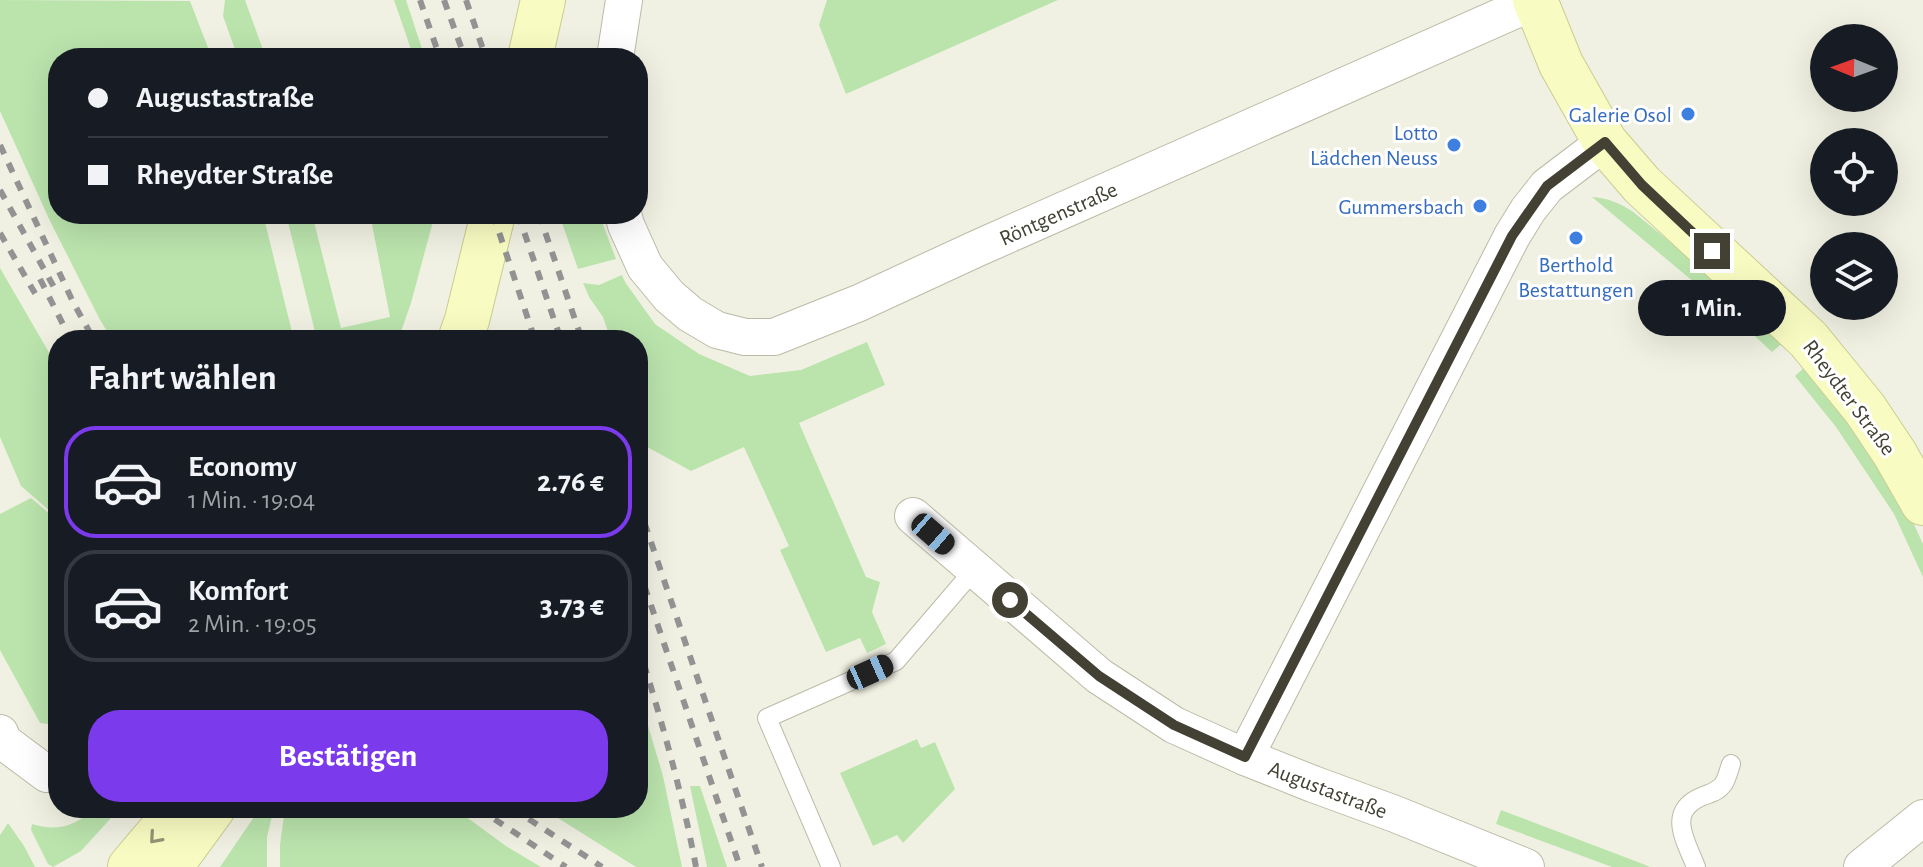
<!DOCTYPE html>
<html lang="de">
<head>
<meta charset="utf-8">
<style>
  body { margin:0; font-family:"Alegreya Sans",sans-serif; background:#20242c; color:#f1f3f6; height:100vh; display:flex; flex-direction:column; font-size:30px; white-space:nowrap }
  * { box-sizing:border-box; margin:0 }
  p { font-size:26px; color:#9ea1a6 }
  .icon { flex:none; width:44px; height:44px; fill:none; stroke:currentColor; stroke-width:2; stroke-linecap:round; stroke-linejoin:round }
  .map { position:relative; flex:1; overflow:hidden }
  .drawer { position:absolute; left:48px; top:330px; width:600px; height:488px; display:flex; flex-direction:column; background:#171b24; border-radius:32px; box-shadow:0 8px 32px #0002 }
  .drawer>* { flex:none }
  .banner { position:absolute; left:48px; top:48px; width:600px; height:176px; border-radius:32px; box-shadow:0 8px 32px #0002; display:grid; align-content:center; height:176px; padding:0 40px; background:#171b24 }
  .needle { width:52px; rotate:271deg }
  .fabs { position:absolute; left:1810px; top:24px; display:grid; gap:16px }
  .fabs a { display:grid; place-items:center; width:88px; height:88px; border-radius:50%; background:#171b24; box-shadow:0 8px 32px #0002; font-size:40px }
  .end { position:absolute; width:36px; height:36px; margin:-18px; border:10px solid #424134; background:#fff; box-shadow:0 0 0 4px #fff }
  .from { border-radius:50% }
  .bubble { position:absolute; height:56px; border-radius:28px; background:#171b24; box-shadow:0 8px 32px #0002; font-size:26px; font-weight:700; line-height:56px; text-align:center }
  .car { position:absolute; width:24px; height:48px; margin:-24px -12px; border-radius:10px; box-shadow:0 0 6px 2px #0007; background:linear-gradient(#222 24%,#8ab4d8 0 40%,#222 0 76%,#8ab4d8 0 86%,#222 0) }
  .banner b { display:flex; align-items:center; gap:28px; height:76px; font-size:30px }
  .banner b+b { border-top:2px solid #363941 }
  .banner i { width:20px; height:20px; background:#f1f3f6 }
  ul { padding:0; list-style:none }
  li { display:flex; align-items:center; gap:24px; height:112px; margin:0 16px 12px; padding:0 24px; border:4px solid #363941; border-radius:32px }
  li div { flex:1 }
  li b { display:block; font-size:30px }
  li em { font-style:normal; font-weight:700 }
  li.on { border-color:#7c3aed }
  li>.icon { width:72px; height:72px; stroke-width:1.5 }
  h2 { padding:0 40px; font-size:36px; line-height:96px }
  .primary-button { display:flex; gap:16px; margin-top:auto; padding:16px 40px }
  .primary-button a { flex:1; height:92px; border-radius:32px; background:#7c3aed; color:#fff; font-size:32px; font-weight:700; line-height:92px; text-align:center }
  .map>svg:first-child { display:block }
  .green { fill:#bbe4ad }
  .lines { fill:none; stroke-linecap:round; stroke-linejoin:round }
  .lane-casing { stroke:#bcbba6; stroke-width:20 }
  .street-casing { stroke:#bcbba6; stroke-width:38 }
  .secondary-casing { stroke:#cacc92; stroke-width:46 }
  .lane { stroke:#fff; stroke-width:18 }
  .street { stroke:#fff; stroke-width:36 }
  .secondary { stroke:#f9fcc2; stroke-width:44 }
  .rail { stroke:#939393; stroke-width:6; stroke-dasharray:10 10; stroke-linecap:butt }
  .oneway { stroke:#949574 }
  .route { stroke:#424134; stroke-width:10 }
  .shop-dot { fill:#3f7fe0; stroke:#fff; stroke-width:3 }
  .labels { text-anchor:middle; stroke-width:6; stroke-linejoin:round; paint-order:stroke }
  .shop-label { font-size:22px; fill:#366cbe; stroke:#fff; text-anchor:end }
  .street-label { font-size:22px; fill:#424134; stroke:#fff }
</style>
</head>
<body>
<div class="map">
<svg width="1923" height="867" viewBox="0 0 1923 867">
  <rect width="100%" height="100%" fill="#f1f1e3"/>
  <g class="green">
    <polygon points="0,0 190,1 212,58 58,58 58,214 263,214 294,340 112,340 99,318 50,221 0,111"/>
    <polygon points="225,0 245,0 266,58 238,58 223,16"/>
    <polygon points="394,0 406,0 425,58 414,58"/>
    <polygon points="827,0 1058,0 846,94 819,25"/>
    <path d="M1592,197C1608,198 1619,203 1632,211L1728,289L1785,341L1772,352L1719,303Z"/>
    <polygon points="286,214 312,214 341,328 390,317 370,214 435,214 411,303 398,340 317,340"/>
    <polygon points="559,214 599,214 616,259 578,269"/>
    <polygon points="0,268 58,368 58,518 21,486 0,437"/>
    <polygon points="622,275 625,282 655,324 699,354 750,376 801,370 867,342 885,385 799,423 866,577 880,582 872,612 886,644 867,653 860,638 826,652 780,550 789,546 744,447 691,471 640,443 638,436 638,340 611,340 603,317 589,297 583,283 599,285"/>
    <polygon points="1807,365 1850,419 1906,507 1923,544 1923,577 1894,514 1836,427 1795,376"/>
    <polygon points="31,498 58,521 58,725 40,723 0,650 0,514"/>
    <polygon points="638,692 663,776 682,867 636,867 542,808 638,808"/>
    <polygon points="917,739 921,748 935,742 955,789 903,843 897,835 873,846 840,773"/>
    <polygon points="690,786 700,786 727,867 707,867"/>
    <path d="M95,808H120L81,851L53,867L48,864L31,830L32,824C57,832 76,826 95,808Z"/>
    <polygon points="260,808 274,808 267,837 267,867 220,867"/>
    <polygon points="285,808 454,808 506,846 541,867 280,867 280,845"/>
    <polygon points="1501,810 1643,864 1650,867 1612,867 1496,824"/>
    <polygon points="8,823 24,846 35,867 0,867 0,835"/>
  </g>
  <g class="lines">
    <defs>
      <g id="lane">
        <polyline points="831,867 767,718 896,661 974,570"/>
        <path d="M1696,867C1685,839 1666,811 1703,796C1711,793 1719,791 1724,783C1727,778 1729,770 1731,764"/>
      </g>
      <g id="street">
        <polyline points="615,58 624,0"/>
        <polyline points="623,214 626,225 645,267 669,296 690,314 717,330 745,337 774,337 859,303 978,248 1538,0"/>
        <polyline points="913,516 1099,676 1174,725 1245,757 1313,784 1395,814 1526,867"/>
        <polyline points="0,733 4,742 47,774"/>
        <polyline points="1245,757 1512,236 1528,210 1547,186 1605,142"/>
        <polyline points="1862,867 1923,818"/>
      </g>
      <g id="secondary">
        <polyline points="1535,0 1561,64 1605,142 1642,185 1808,339 1865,409 1895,454 1923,503"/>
        <polyline points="530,58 543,0"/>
        <polyline points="460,340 467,320 493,214"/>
        <polyline points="130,867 180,808"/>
        <polyline points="170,867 213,808"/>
      </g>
    </defs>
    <use href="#lane" class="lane-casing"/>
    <use href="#street" class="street-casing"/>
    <use href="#secondary" class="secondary-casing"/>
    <use href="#lane" class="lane"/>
    <use href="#street" class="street"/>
    <use href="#secondary" class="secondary"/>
    <g class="rail">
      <polyline points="420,0 440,58"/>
      <polyline points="444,0 465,58"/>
      <polyline points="466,0 486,58"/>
      <polyline points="0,145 73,302 94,340"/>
      <polyline points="0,190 55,289"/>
      <polyline points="493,214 535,340"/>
      <polyline points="518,214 561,340"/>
      <polyline points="539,214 582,340"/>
      <polyline points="0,233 40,302"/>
      <polyline points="40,279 71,340"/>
      <polyline points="638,504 762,867"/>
      <polyline points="638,567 740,867"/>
      <path d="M638,645C661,718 682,792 696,867"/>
      <polyline points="478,808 566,867"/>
      <polyline points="512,808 602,867"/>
    </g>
  </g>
  <defs><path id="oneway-chevron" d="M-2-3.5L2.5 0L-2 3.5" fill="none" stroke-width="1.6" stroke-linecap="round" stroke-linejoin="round" transform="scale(2)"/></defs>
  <use class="oneway" href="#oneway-chevron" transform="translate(155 838) rotate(131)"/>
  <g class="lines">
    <polyline class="route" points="1010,600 1099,676 1174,725 1245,757 1512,236 1547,186 1605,142 1642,185 1712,251"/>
  </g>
  <g class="shop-dot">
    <circle cx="1688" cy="114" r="8"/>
    <circle cx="1454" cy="145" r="8"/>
    <circle cx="1480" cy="206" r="8"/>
    <circle cx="1576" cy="238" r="8"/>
  </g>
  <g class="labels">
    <g class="shop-label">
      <text x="1672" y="122">Galerie Osol</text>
      <text x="1438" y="140">Lotto<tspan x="1438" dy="25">Lädchen Neuss</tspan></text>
      <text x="1464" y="214">Gummersbach</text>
      <text x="1576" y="272" text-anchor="middle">Berthold<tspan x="1576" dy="25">Bestattungen</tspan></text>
    </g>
    <g class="street-label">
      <text transform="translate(1058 213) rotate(-24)" y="8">Röntgenstraße</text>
      <text transform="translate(1850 397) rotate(53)" y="8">Rheydter Straße</text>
      <text transform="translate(1328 789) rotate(21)" y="8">Augustastraße</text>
    </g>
  </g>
</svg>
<div class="fabs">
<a><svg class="needle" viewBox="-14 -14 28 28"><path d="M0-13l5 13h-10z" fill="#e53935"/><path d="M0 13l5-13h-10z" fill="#9ea1a6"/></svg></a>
<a><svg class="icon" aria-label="locate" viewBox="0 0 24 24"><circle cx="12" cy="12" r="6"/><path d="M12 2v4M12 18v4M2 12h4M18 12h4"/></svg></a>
<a><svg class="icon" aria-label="layers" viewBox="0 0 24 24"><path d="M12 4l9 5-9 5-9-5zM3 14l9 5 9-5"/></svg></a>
</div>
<i class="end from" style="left:1010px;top:600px"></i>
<i class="end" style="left:1712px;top:251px"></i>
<div class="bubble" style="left:1638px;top:280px;width:148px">1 Min.</div>
<i class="car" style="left:933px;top:534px;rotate:131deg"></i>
<i class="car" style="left:870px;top:672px;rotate:66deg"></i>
<div class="banner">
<b><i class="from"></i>Augustastraße</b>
<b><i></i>Rheydter Straße</b>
</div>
<section class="drawer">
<h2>Fahrt wählen</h2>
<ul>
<li class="on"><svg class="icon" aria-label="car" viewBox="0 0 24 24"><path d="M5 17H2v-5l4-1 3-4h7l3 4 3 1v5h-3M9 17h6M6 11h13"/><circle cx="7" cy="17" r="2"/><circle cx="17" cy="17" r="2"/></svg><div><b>Economy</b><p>1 Min. · 19:04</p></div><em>2.76 €</em></li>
<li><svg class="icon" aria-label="car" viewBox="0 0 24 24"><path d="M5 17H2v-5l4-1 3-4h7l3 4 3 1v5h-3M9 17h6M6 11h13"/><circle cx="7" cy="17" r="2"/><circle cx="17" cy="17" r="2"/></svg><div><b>Komfort</b><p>2 Min. · 19:05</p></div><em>3.73 €</em></li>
</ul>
<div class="primary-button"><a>Bestätigen</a></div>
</section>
</div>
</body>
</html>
